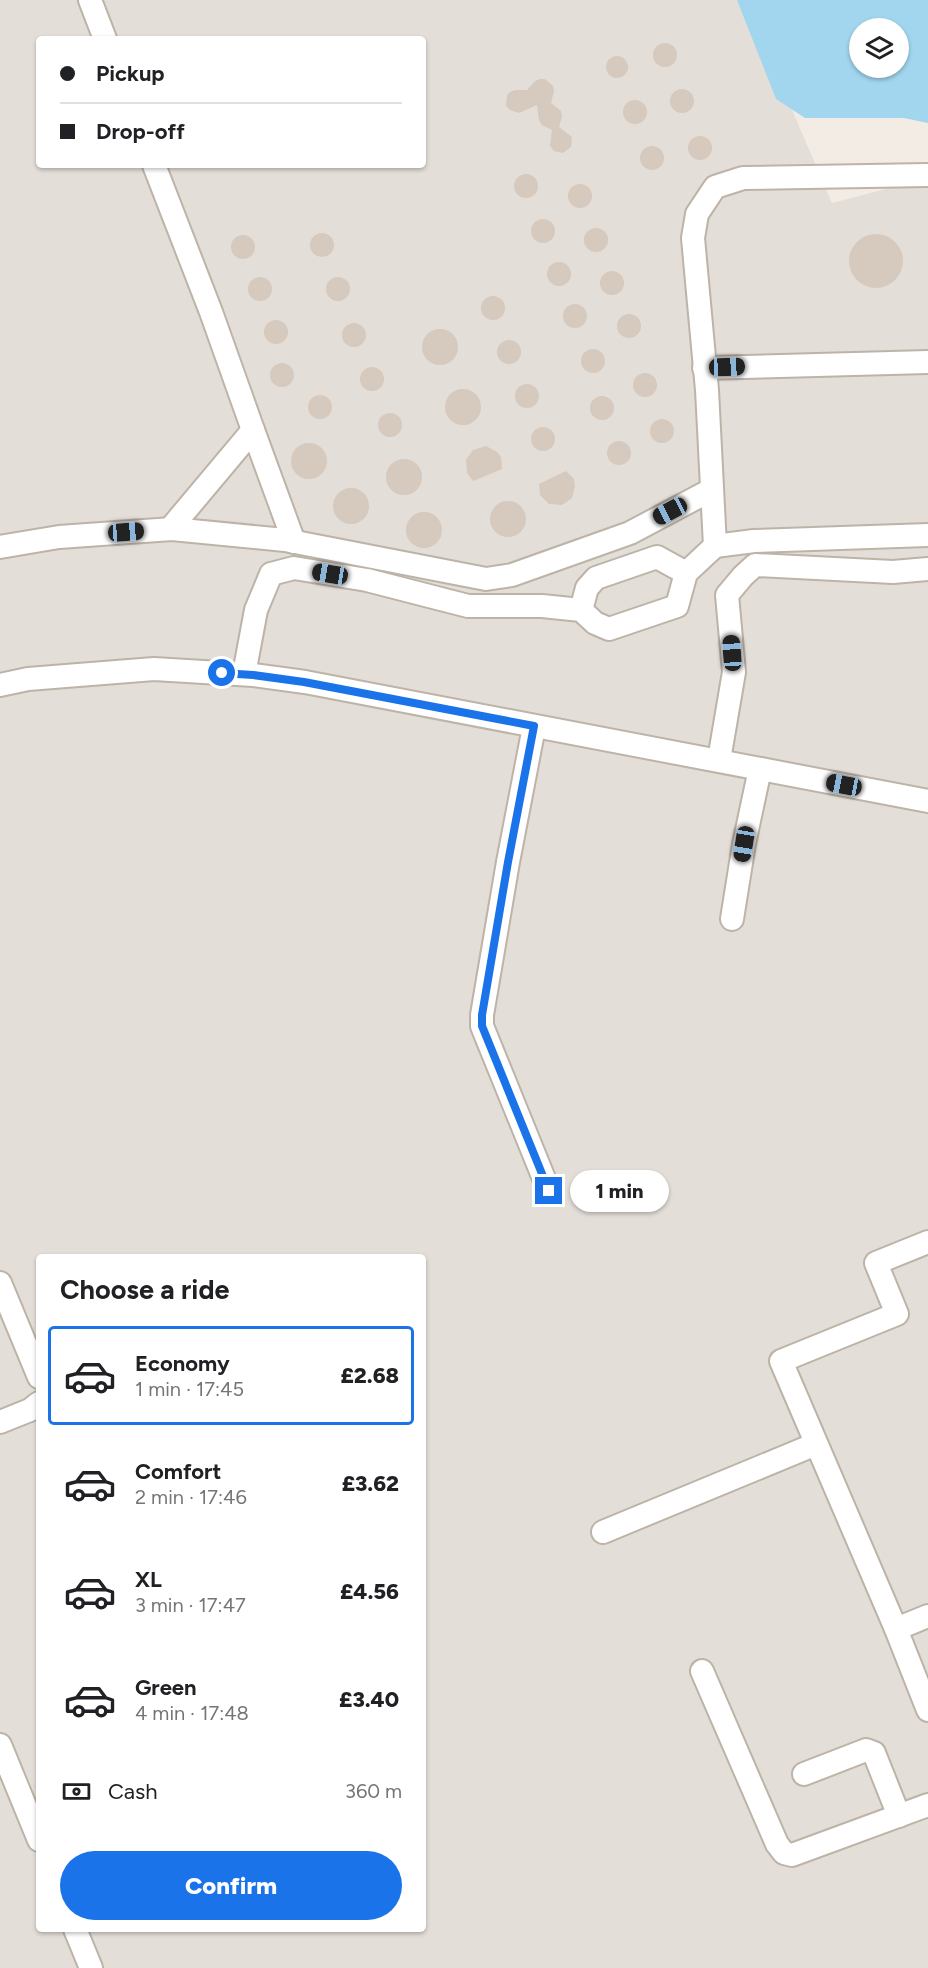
<!DOCTYPE html>
<html lang="en">
<head>
<meta charset="utf-8">
<style>
  body { margin:0; font-family:Figtree,sans-serif; background:#f6f6f6; color:#202124; height:100vh; display:flex; flex-direction:column; font-size:22px; white-space:nowrap }
  * { box-sizing:border-box; margin:0 }
  p { font-size:20px; color:#757577 }
  .icon { flex:none; width:33px; height:33px; fill:none; stroke:currentColor; stroke-width:2; stroke-linecap:round; stroke-linejoin:round }
  .map { position:relative; flex:1; overflow:hidden }
  .side { position:absolute; left:36px; top:1254px; width:390px; height:678px; display:flex; flex-direction:column; background:#fff; border-radius:6px; box-shadow:0 2px 4px #0004 }
  .side>* { flex:none }
  .banner { position:absolute; left:36px; top:36px; width:390px; height:132px; border-radius:6px; box-shadow:0 2px 4px #0004; display:grid; align-content:center; height:132px; padding:0 24px; background:#fff }
  .fabs { position:absolute; left:849px; top:18px; display:grid; gap:12px }
  .fabs a { display:grid; place-items:center; width:60px; height:60px; border-radius:50%; background:#fff; box-shadow:0 2px 4px #0004; font-size:30px }
  .end { position:absolute; width:27px; height:27px; margin:-14px; border:8px solid #1a73e8; background:#fff; box-shadow:0 0 0 3px #fff }
  .from { border-radius:50% }
  .bubble { position:absolute; height:42px; border-radius:21px; background:#fff; box-shadow:0 2px 4px #0004; font-size:20px; font-weight:800; line-height:42px; text-align:center }
  .car { position:absolute; width:18px; height:36px; margin:-18px -9px; border-radius:8px; box-shadow:0 0 4px 2px #0007; background:linear-gradient(#222 24%,#8ab4d8 0 40%,#222 0 76%,#8ab4d8 0 86%,#222 0) }
  .banner b { display:flex; align-items:center; gap:21px; height:57px; font-size:22px }
  .banner b+b { border-top:2px solid #e0e0e0 }
  .banner i { width:15px; height:15px; background:#202124 }
  ul { padding:0; list-style:none }
  li { display:flex; align-items:center; gap:18px; height:99px; margin:0 12px 9px; padding:0 12px; border:3px solid transparent; border-radius:6px }
  li div { flex:1 }
  li b { display:block; font-size:22px }
  li em { font-style:normal; font-weight:800 }
  li.active { border-color:#1a73e8 }
  li>.icon { width:54px; height:54px; stroke-width:1.5 }
  h2 { padding:0 24px; font-size:27px; line-height:72px }
  .pay { display:flex; align-items:center; gap:15px; height:66px; padding:0 24px; font-size:22px }
  .pay p { margin-inline-start:auto }
  .action { display:flex; gap:12px; margin-top:auto; padding:12px 24px }
  .action a { flex:1; height:69px; border-radius:36px; background:#1a73e8; color:#fff; font-size:24px; font-weight:800; line-height:69px; text-align:center }
  .map>svg:first-child { display:block }
  .industrial { fill:#e4ded9; fill-rule:evenodd }
  .water { fill:#a1d6ee; fill-rule:evenodd }
  .building { fill:#d6c9bd }
  .lines { fill:none; stroke-linecap:round; stroke-linejoin:round }
  .minor-casing { stroke:#bdb3a7; stroke-width:26 }
  .minor { stroke:#fff; stroke-width:22 }
  .route { stroke:#1a73e8; stroke-width:8 }
</style>
</head>
<body>
<div class="map">
<svg width="928" height="1968" viewBox="0 0 928 1968">
  <rect width="100%" height="100%" fill="#f2ece4"/>
  <path class="industrial" d="M0,0H745L832,203L928,178V1968H0ZM39,39H423V165H39ZM39,1257H423V1929H39Z"/>
  <path class="water" d="M737,0H928V123L904,118H805L776,99ZM860,28H898V68H860Z"/>
  <g class="building">
    <circle cx="665" cy="55" r="12"/>
    <circle cx="617" cy="67" r="11"/>
    <polygon points="540,79 545,79 553,86 554,91 551,103 561,111 562,116 559,127 572,137 571,147 563,153 554,151 550,146 552,130 542,125 539,120 537,105 519,113 510,110 506,106 507,95 510,92 515,90 527,90 535,81"/>
    <circle cx="682" cy="101" r="12"/>
    <circle cx="635" cy="112" r="12"/>
    <circle cx="700" cy="148" r="12"/>
    <circle cx="652" cy="158" r="12"/>
    <circle cx="526" cy="186" r="12"/>
    <circle cx="580" cy="196" r="12"/>
    <circle cx="543" cy="231" r="12"/>
    <circle cx="596" cy="240" r="12"/>
    <circle cx="322" cy="245" r="12"/>
    <circle cx="876" cy="261" r="27"/>
    <circle cx="243" cy="247" r="12"/>
    <circle cx="559" cy="274" r="12"/>
    <circle cx="612" cy="283" r="12"/>
    <circle cx="260" cy="289" r="12"/>
    <circle cx="338" cy="289" r="12"/>
    <circle cx="493" cy="308" r="12"/>
    <circle cx="575" cy="316" r="12"/>
    <circle cx="629" cy="326" r="12"/>
    <circle cx="276" cy="332" r="12"/>
    <circle cx="354" cy="335" r="12"/>
    <circle cx="440" cy="347" r="18"/>
    <circle cx="509" cy="352" r="12"/>
    <circle cx="593" cy="361" r="12"/>
    <circle cx="282" cy="375" r="12"/>
    <circle cx="372" cy="379" r="12"/>
    <circle cx="645" cy="385" r="12"/>
    <circle cx="527" cy="396" r="12"/>
    <circle cx="463" cy="407" r="18"/>
    <circle cx="320" cy="407" r="12"/>
    <circle cx="602" cy="408" r="12"/>
    <circle cx="390" cy="425" r="12"/>
    <circle cx="662" cy="431" r="12"/>
    <circle cx="543" cy="439" r="12"/>
    <circle cx="619" cy="453" r="12"/>
    <circle cx="309" cy="461" r="18"/>
    <polygon points="486,446 497,452 501,457 502,469 473,481 467,473 466,460 473,450"/>
    <circle cx="404" cy="477" r="18"/>
    <polygon points="566,471 574,479 575,486 572,498 562,505 549,504 540,495 539,484"/>
    <circle cx="351" cy="506" r="18"/>
    <circle cx="508" cy="519" r="18"/>
    <circle cx="424" cy="530" r="18"/>
  </g>
  <g class="lines">
    <defs>
      <g id="minor">
        <polyline points="90,0 105,39"/>
        <polyline points="154,165 211,312 253,430"/>
        <polyline points="928,175 743,178 715,187 697,214 693,238 707,390 715,546 754,541 928,535"/>
        <polyline points="704,368 928,362"/>
        <polyline points="170,529 253,430 294,542"/>
        <polyline points="0,547 59,537 172,529 285,540 486,579 512,575 630,533 711,490"/>
        <polyline points="581,610 587,588 596,578 657,557 686,573"/>
        <polyline points="244,674 256,610 271,574 294,568 367,580 468,606 542,606 581,610 595,623 609,629 677,606 686,573 715,546"/>
        <polyline points="0,685 28,679 154,669 253,675 305,682 928,801"/>
        <polyline points="534,727 508,862 482,1015 482,1026 549,1191"/>
        <polyline points="719,760 734,672 727,595 743,576 755,565 893,572 928,569"/>
        <polyline points="732,919 744,844 760,769"/>
        <polyline points="0,1283 39,1377"/>
        <polyline points="0,1422 30,1410 39,1403"/>
        <polyline points="603,1532 816,1444"/>
        <polyline points="928,1616 896,1629 928,1710"/>
        <polyline points="896,1629 781,1361 897,1314 876,1263 928,1242"/>
        <polyline points="702,1671 777,1844 784,1853 792,1855 928,1805"/>
        <polyline points="0,1745 39,1840"/>
        <polyline points="804,1774 866,1750 874,1753 899,1816"/>
        <polyline points="75,1929 91,1968"/>
      </g>
    </defs>
    <use href="#minor" class="minor-casing"/>
    <use href="#minor" class="minor"/>
  </g>
  <g class="lines">
    <polyline class="route" points="222,673 253,675 304,682 534,726 508,862 482,1015 482,1026 549,1191"/>
  </g>
</svg>
<div class="fabs">
<a><svg class="icon" aria-label="layers" viewBox="0 0 24 24"><path d="M12 4l9 5-9 5-9-5zM3 14l9 5 9-5"/></svg></a>
</div>
<i class="end from" style="left:222px;top:673px"></i>
<i class="end" style="left:549px;top:1191px"></i>
<div class="bubble" style="left:570px;top:1170px;width:99px">1 min</div>
<i class="car" style="left:727px;top:367px;rotate:88deg"></i>
<i class="car" style="left:670px;top:511px;rotate:242deg"></i>
<i class="car" style="left:126px;top:532px;rotate:86deg"></i>
<i class="car" style="left:330px;top:574px;rotate:279deg"></i>
<i class="car" style="left:732px;top:653px;rotate:356deg"></i>
<i class="car" style="left:844px;top:785px;rotate:281deg"></i>
<i class="car" style="left:744px;top:844px;rotate:189deg"></i>
<div class="banner">
<b><i class="from"></i>Pickup</b>
<b><i></i>Drop-off</b>
</div>
<section class="side">
<h2>Choose a ride</h2>
<ul>
<li class="active"><svg class="icon" aria-label="car" viewBox="0 0 24 24"><path d="M5 17H2v-5l4-1 3-4h7l3 4 3 1v5h-3M9 17h6M6 11h13"/><circle cx="7" cy="17" r="2"/><circle cx="17" cy="17" r="2"/></svg><div><b>Economy</b><p>1 min · 17:45</p></div><em>£2.68</em></li>
<li><svg class="icon" aria-label="car" viewBox="0 0 24 24"><path d="M5 17H2v-5l4-1 3-4h7l3 4 3 1v5h-3M9 17h6M6 11h13"/><circle cx="7" cy="17" r="2"/><circle cx="17" cy="17" r="2"/></svg><div><b>Comfort</b><p>2 min · 17:46</p></div><em>£3.62</em></li>
<li><svg class="icon" aria-label="car" viewBox="0 0 24 24"><path d="M5 17H2v-5l4-1 3-4h7l3 4 3 1v5h-3M9 17h6M6 11h13"/><circle cx="7" cy="17" r="2"/><circle cx="17" cy="17" r="2"/></svg><div><b>XL</b><p>3 min · 17:47</p></div><em>£4.56</em></li>
<li><svg class="icon" aria-label="car" viewBox="0 0 24 24"><path d="M5 17H2v-5l4-1 3-4h7l3 4 3 1v5h-3M9 17h6M6 11h13"/><circle cx="7" cy="17" r="2"/><circle cx="17" cy="17" r="2"/></svg><div><b>Green</b><p>4 min · 17:48</p></div><em>£3.40</em></li>
</ul>
<div class="pay"><svg class="icon" aria-label="cash" viewBox="0 0 24 24"><path d="M3 7h18v10H3z"/><circle cx="12" cy="12" r="2"/></svg>Cash<p>360 m</p></div>
<div class="action"><a>Confirm</a></div>
</section>
</div>
</body>
</html>
